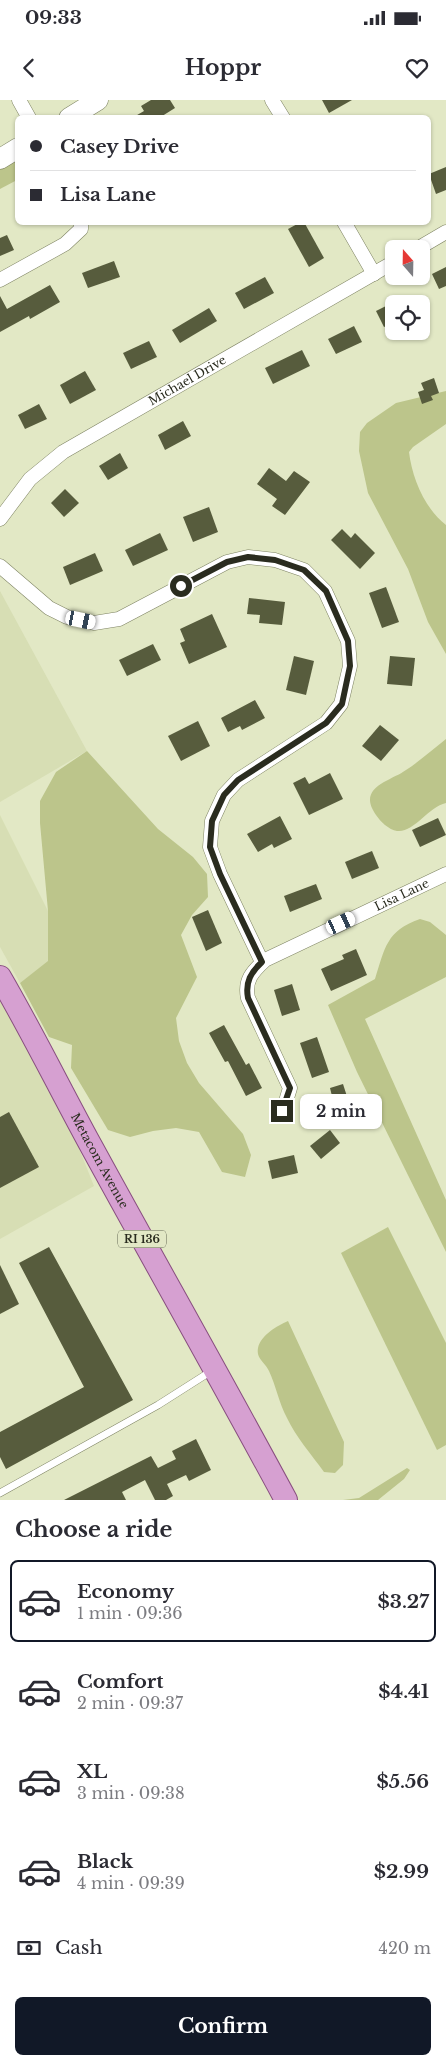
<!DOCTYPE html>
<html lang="en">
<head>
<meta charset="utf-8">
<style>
  body { margin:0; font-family:"Libre Baskerville",serif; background:#f7f7f7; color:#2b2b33; height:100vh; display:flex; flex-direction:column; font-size:19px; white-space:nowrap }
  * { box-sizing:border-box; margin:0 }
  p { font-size:16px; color:#7c7c81 }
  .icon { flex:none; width:28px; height:28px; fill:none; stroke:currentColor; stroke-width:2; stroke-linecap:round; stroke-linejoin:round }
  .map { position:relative; height:1400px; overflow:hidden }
  .side { display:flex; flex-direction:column; background:#fff; flex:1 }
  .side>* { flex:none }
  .guide { position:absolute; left:15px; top:15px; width:416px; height:110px; border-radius:8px; box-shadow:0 1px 4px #0004; display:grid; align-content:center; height:110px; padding:0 15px; background:#fff }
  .needle { width:32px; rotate:340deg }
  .controls { position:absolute; left:385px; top:140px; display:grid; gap:10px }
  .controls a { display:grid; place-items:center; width:45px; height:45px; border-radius:8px; background:#fff; box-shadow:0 1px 4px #0004; font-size:25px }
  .end { position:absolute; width:22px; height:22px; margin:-11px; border:6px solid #2a2c1f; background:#fff; box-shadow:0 0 0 2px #fff }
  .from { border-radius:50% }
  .bubble { position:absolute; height:35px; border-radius:8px; background:#fff; box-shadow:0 1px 4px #0004; font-size:16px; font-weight:700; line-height:35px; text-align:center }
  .car { position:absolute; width:15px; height:30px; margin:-15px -8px; border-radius:6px; box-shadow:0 0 4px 1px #0007; background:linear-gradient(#fff 24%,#345 0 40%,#fff 0 76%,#345 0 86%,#fff 0) }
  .guide b { display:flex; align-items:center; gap:18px; height:48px; font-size:19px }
  .guide b+b { border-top:1px solid #e1e1e2 }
  .guide i { width:12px; height:12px; background:#2b2b33 }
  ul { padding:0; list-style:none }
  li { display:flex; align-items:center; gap:15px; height:82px; margin:0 10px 8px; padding:0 5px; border:2px solid transparent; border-radius:8px }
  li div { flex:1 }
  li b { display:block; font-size:19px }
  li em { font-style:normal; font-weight:700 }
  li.selected { border-color:#111827 }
  li>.icon { width:45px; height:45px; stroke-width:1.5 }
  h2 { padding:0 15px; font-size:22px; line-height:60px }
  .pay { display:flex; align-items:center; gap:12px; height:55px; padding:0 15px; font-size:19px }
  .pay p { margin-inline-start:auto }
  .primary-button { display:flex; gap:10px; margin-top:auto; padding:10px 15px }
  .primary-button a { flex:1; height:58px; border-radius:8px; background:#111827; color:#fff; font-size:20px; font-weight:700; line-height:58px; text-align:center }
  .status { display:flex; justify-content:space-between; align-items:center; height:35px; padding:0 25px; background:#fff; direction:ltr }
  .status svg { height:14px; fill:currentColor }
  header { display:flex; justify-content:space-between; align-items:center; height:65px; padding:0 15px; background:#fff; font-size:22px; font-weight:700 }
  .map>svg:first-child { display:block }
  .built { fill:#d7deb4 }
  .green { fill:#bcc58b }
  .building { fill:#575c3d }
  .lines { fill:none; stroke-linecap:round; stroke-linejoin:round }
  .lane-casing { stroke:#7e8363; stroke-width:8 }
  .street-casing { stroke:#7e8363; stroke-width:15 }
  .secondary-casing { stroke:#7e8363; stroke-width:21 }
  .primary-casing { stroke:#884e7f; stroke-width:24 }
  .lane { stroke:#fff; stroke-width:7 }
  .street { stroke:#fff; stroke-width:14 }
  .secondary { stroke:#fff; stroke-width:20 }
  .primary { stroke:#d6a0d1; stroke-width:22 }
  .route { stroke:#2a2c1f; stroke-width:6 }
  .labels { text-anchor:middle; stroke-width:5; stroke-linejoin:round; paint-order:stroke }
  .shield { fill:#e2e8c5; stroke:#616451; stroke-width:1 }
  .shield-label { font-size:11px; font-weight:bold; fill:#2a2c1f }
  .street-label { font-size:12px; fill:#2a2c1f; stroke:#e2e8c5 }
</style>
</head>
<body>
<div class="status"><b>09:33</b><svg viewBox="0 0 49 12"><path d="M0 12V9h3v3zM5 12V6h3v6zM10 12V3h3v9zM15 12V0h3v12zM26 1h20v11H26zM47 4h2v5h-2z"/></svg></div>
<header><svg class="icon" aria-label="back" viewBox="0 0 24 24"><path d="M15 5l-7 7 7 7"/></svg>Hoppr<svg class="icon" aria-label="heart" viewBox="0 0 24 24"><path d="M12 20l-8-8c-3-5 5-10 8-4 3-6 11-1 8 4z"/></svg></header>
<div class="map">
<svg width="446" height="1400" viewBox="0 0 446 1400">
  <rect width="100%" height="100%" fill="#e2e8c5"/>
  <g class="built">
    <polygon points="0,491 87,651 0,702"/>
    <polygon points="0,715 48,811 48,862 20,883 0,847"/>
    <polygon points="0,898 64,1011 94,1086 0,1139"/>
  </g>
  <g class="green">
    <polygon points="17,60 17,80 0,89 0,68"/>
    <path d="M446,291V324L413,347L409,352C412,378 425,409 446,425V554L428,522L408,469L368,393L359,351L360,332L367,323L396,303Z"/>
    <path d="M446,639V703C428,707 414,733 397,731C389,730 380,721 376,715C356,687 391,681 406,670C420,661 433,649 446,639Z"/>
    <polygon points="87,651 158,729 193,757 207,774 208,797 192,815 181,835 197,877 176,918 179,941 187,963 199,983 243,1034 251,1055 245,1077 222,1072 199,1032 176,1028 153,1031 130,1037 108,1030 71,968 72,945 49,937 20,883 48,861 48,811 40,723 40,701 56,672"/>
    <path d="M420,819L430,822L446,835V877L365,919L446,1100V1152L357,972L328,905L375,879C385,848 386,831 420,819Z"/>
    <polygon points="388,1127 446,1243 446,1345 437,1350 341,1153"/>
    <path d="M288,1221L344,1342L343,1365L335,1373L324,1372C311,1354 296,1337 287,1318C279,1303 276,1286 269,1271C265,1262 256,1259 258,1248C261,1235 277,1226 288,1221Z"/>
    <polygon points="407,1368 410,1370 404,1379 378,1400 343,1400 359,1398"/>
  </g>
  <g class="building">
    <polygon points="151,0 170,0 175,8 159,18 132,18 144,11 141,6"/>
    <polygon points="322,0 352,0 329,13"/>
    <polygon points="446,67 446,90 436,94 429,74"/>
    <polygon points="301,122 304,122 324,158 309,167 288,129"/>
    <polygon points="7,135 14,150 0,156 0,138"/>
    <polygon points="114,161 120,177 88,188 82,173"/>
    <polygon points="446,167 446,186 439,189 432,174"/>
    <polygon points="265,177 274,193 244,209 235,193"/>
    <polygon points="50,185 60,202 30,219 29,216 0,232 0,196 7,209"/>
    <polygon points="394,202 394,223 384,227 376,211"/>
    <polygon points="209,208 217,221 180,243 172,230"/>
    <polygon points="354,226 362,242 336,254 328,239"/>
    <polygon points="149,241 157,257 131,269 123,253"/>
    <polygon points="302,250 310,266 273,284 265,268"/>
    <polygon points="85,271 96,290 70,304 60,285"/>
    <polygon points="434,278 439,293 431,296 433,300 422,304 418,292 424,290 421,283"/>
    <polygon points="39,304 47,319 25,329 18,315"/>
    <polygon points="183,321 191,336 165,350 158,335"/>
    <polygon points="120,353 128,368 108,380 99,366"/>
    <polygon points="269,368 286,381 294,371 310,382 285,415 272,406 277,399 257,384"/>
    <polygon points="65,389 79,403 64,417 51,403"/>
    <polygon points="209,407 218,432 193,442 183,417"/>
    <polygon points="342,429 351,438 355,433 375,453 360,469 331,440"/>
    <polygon points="160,433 168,450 133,466 125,450"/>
    <polygon points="95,453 103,471 70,485 63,467"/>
    <polygon points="386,487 399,522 382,528 369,493"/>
    <polygon points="249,498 285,502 282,525 259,523 260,515 247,514"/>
    <polygon points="212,514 227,547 189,564 180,543 185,541 180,529"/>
    <polygon points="153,544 161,560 127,576 119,560"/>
    <polygon points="294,556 314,561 306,595 286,590"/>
    <polygon points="390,556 415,558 412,586 387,584"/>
    <polygon points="255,600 265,618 242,630 240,626 228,632 221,618"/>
    <polygon points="198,621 210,646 181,661 168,636"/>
    <polygon points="380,625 399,640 381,661 362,646"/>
    <polygon points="330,673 343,699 309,715 293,683 305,677 309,684"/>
    <polygon points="280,716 292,739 274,748 272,744 258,752 247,734"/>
    <polygon points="438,718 446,735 420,747 412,730"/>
    <polygon points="372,751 379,768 352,779 345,762"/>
    <polygon points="316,784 322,799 290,812 284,796"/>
    <polygon points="208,810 222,843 206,851 192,817"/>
    <polygon points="356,849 367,875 331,891 321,869 344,859 342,855"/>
    <polygon points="292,884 300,910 282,916 274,890"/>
    <polygon points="224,925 246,965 249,963 262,988 246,996 228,961 225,962 209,933"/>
    <polygon points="317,937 329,972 312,978 300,943"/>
    <polygon points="343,984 352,1012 331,1019 326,1003 333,1000 330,988"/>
    <polygon points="9,1012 39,1067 0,1088 0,1017"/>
    <polygon points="330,1030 340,1043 321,1059 310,1046"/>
    <polygon points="294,1055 298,1073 272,1079 268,1061"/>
    <polygon points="49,1147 133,1300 6,1369 0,1357 0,1332 84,1287 19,1163"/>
    <polygon points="0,1165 19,1204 0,1214"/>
    <polygon points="196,1339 211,1370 189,1381 186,1375 167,1384 173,1396 166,1400 155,1400 145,1380 122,1392 126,1400 64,1400 151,1356 158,1368 176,1359 172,1351"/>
  </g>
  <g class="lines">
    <defs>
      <polyline id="lane" points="0,1393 158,1305 213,1270"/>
      <g id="street">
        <polyline points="19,0 29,18"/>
        <polyline points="272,0 283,18"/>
        <polyline points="344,122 374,174"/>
        <polyline points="417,149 446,132"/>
        <polyline points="0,180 65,144 81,129 81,122"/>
        <path id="s1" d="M0,419L30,379L63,352L394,162"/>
        <polyline points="0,466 49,508 67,517 94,523 119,519 227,462 248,457 275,460 304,470 325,491 348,541 350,566 341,604 326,623 238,680 224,695 212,721 210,747 220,774 262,862"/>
        <path id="s2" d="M283,1011L290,988L248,898C244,880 253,871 265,860L446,774"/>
      </g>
      <g id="secondary">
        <polyline points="69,18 98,0"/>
        <polyline points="0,59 18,48"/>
      </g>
      <g id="primary">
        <path id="s3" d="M0,877C32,932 60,989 90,1044C155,1163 222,1281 286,1400"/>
      </g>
    </defs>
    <use href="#lane" class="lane-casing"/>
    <use href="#street" class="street-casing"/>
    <use href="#secondary" class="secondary-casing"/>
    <use href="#primary" class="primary-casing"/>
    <use href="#lane" class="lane"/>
    <use href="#street" class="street"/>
    <use href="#secondary" class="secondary"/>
    <use href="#primary" class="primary"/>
  </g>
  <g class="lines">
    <path class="route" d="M181,486L227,462L248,457L275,460L304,470L326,491L348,541L350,566L342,604L326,623L238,680L224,695L212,721L210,747L220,774L262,862C251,872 245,882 248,898L290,988L282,1011"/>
  </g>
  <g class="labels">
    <rect class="shield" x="118" y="1130.5" width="48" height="17" rx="4"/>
    <g class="shield-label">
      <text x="142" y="1143">RI 136</text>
    </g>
    <g class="street-label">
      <text dy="4" stroke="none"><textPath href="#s1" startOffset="236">Michael Drive</textPath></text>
      <text dy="4" stroke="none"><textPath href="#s2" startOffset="319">Lisa Lane</textPath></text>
      <text dy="4" stroke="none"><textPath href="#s3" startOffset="209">Metacom Avenue</textPath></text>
    </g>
  </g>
</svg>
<div class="controls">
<a><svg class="needle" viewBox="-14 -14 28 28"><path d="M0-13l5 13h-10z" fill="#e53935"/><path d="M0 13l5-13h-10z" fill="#7c7c81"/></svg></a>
<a><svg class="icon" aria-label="locate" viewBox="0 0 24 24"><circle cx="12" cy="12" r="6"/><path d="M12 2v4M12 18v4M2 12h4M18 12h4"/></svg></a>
</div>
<i class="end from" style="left:181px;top:486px"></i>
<i class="end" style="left:282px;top:1011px"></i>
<div class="bubble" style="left:300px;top:994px;width:82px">2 min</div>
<i class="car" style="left:81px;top:520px;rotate:102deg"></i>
<i class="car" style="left:341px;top:823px;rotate:65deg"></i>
<div class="guide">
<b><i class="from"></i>Casey Drive</b>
<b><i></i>Lisa Lane</b>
</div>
</div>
<section class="side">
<h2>Choose a ride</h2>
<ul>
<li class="selected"><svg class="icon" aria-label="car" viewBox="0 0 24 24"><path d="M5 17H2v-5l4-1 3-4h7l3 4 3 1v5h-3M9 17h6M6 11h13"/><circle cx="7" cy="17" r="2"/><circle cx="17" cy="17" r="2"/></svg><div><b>Economy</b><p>1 min · 09:36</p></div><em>$3.27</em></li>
<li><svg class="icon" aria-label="car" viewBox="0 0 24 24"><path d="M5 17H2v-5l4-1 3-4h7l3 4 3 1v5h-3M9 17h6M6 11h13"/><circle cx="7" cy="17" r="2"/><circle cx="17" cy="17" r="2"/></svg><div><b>Comfort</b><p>2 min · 09:37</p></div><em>$4.41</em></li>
<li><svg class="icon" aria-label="car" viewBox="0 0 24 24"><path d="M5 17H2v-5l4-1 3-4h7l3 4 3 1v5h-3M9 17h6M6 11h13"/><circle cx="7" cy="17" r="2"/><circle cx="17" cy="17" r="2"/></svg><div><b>XL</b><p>3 min · 09:38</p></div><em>$5.56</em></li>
<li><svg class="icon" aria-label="car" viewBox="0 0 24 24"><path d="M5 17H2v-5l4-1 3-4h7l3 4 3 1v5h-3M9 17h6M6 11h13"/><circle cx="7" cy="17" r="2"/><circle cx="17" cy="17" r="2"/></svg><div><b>Black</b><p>4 min · 09:39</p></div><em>$2.99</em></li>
</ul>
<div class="pay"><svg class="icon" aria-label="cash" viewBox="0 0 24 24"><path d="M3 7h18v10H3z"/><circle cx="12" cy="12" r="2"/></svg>Cash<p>420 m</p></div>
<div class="primary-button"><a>Confirm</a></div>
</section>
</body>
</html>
